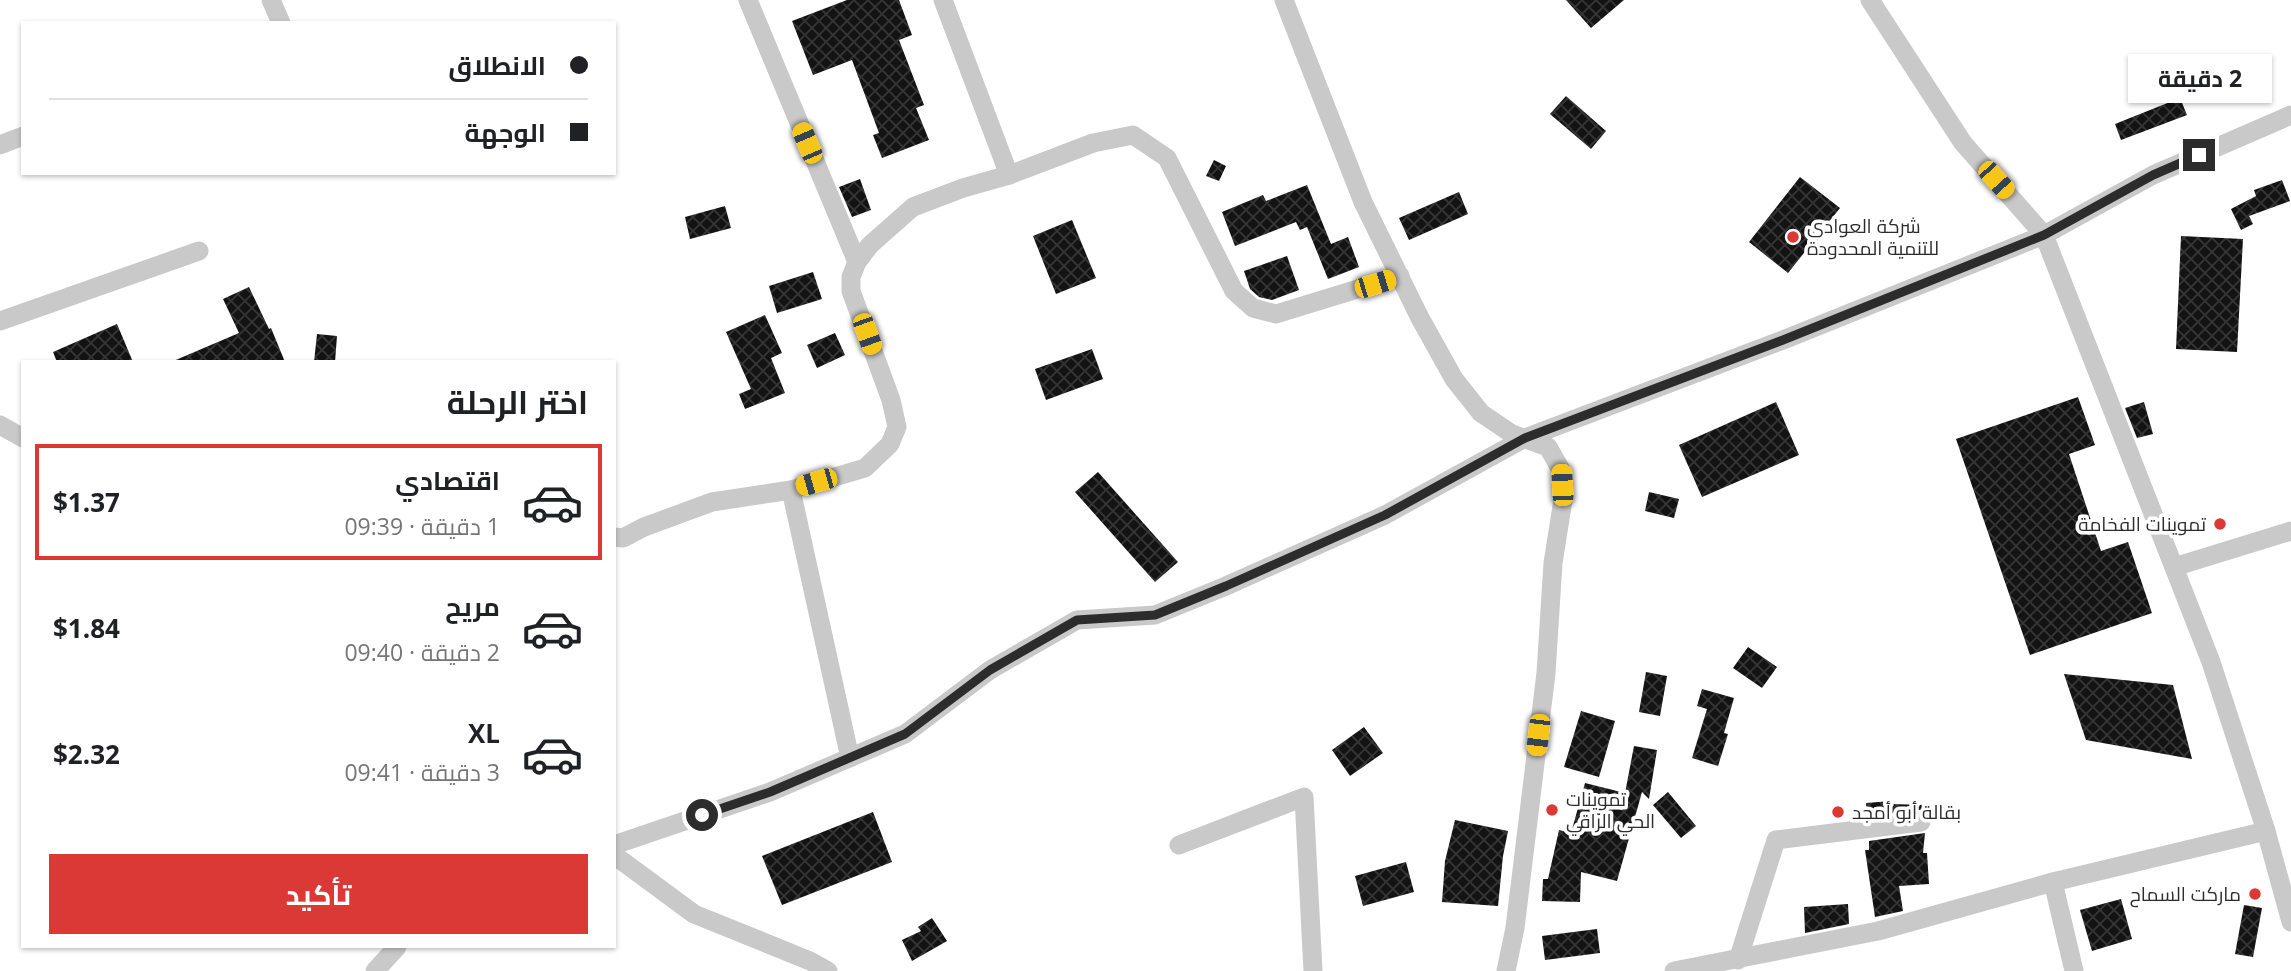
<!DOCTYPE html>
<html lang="ar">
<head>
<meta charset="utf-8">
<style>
  body { margin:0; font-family:"Open Sans",Cairo,sans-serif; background:#f2f2f2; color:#202124; direction:rtl; height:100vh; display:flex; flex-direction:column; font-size:26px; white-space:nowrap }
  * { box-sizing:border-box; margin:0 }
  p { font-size:23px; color:#757577 }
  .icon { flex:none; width:38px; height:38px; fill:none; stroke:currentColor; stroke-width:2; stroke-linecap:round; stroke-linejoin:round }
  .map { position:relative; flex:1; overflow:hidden; direction:ltr }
  .details { position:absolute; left:21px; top:360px; width:595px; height:588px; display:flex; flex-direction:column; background:#fff; border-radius:0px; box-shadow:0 2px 5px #0004; direction:rtl }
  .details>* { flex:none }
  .guide { position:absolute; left:21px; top:21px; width:595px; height:154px; border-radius:0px; box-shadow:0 2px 5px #0004; direction:rtl; display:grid; align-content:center; height:154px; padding:0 28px; background:#fff }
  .end { position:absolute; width:32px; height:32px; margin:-16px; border:9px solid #2c2c2c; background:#fff; box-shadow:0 0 0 4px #fff }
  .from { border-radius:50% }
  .bubble { position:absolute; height:49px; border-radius:0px; background:#fff; box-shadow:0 2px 5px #0004; font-size:23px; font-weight:700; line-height:49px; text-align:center; direction:rtl }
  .car { position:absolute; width:21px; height:42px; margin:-21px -10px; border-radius:9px; box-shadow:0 0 5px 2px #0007; background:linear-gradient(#f5c518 24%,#345 0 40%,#f5c518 0 76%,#345 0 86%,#f5c518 0) }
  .guide b { display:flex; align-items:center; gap:24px; height:66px; font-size:26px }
  .guide b+b { border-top:2px solid #e0e0e0 }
  .guide i { width:18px; height:18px; background:#202124 }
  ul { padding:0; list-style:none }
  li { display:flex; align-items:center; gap:21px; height:116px; margin:0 14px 10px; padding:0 14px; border:4px solid transparent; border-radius:0px }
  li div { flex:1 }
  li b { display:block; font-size:26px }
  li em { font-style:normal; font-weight:700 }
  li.selected { border-color:#db3936 }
  li>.icon { width:63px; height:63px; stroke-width:1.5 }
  h2 { padding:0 28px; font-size:32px; line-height:84px }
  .cta { display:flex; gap:14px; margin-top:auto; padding:14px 28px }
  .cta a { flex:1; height:80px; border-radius:0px; background:#db3936; color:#fff; font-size:28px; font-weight:700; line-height:80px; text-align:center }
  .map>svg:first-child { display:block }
  .building { fill:url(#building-cross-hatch) }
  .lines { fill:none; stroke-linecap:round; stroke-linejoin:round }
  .minor { stroke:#c9c9c9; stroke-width:19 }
  .route { stroke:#2c2c2c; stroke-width:9 }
  .poi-dot { fill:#db3936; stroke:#fff; stroke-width:2.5 }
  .labels { text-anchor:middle; stroke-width:7; stroke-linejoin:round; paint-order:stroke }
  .poi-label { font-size:19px; fill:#2c2c2c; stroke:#fff; text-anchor:start }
</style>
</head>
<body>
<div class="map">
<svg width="2291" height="971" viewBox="0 0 2291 971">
  <defs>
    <pattern id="building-cross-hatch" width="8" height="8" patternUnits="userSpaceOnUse" patternTransform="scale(1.75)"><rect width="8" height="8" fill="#131313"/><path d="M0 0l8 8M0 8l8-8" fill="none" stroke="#363636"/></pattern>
  </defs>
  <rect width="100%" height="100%" fill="#fff"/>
  <g class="building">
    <polygon points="847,0 899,0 912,35 899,40 924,105 916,108 929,140 882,158 873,135 879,133 852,60 813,75 792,21"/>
    <polygon points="1566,0 1624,0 1591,28"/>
    <polygon points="1566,96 1606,131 1591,149 1550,114"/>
    <polygon points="2180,98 2187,115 2121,140 2115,124"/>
    <polygon points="1214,160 1226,166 1219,181 1206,176"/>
    <polygon points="1800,177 1840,208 1788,273 1749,242"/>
    <polygon points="860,179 871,210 852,217 839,187"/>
    <polygon points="2282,180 2290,201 2249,216 2253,224 2241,230 2231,209 2256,196 2254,190"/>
    <polygon points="1307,185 1331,244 1348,237 1359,267 1328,279 1307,227 1300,230 1296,222 1235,246 1222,212 1263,195 1266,201"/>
    <polygon points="1459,192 1468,214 1409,240 1399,218"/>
    <polygon points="725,206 731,228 690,239 685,217"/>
    <polygon points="1072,220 1096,278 1056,294 1033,236"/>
    <polygon points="2181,236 2243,239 2237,352 2176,349"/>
    <polygon points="1287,256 1299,290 1272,300 1259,297 1250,289 1244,271"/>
    <polygon points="813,272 822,299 777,313 769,286"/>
    <polygon points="249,287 269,329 271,328 285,362 171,362 239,333 223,299"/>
    <polygon points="765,315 782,353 771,358 785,393 745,409 739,394 751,389 726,332"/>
    <polygon points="117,324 133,362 57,362 53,352"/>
    <polygon points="835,333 845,355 817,368 807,345"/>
    <polygon points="317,334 337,336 335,362 314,362"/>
    <polygon points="1092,349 1103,379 1046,400 1035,369"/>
    <polygon points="2078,397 2095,445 2069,454 2101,551 2128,542 2152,613 2030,655 1956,439"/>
    <polygon points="1776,402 1799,455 1702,497 1679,445"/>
    <polygon points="2144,402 2153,434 2137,438 2125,408"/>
    <polygon points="1098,472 1178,562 1155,582 1075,492"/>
    <polygon points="1649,492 1679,499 1674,518 1645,511"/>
    <polygon points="1748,647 1777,667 1762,688 1733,668"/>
    <polygon points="1646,672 1667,676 1660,716 1639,712"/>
    <polygon points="2064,674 2173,685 2192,759 2086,740"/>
    <polygon points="1702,689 1734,698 1724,733 1728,734 1718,766 1692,758 1707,709 1697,706"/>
    <polygon points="1581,711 1615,721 1599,777 1564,767"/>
    <polygon points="1364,727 1383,753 1350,776 1332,750"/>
    <polygon points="1634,746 1657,750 1649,799 1642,792 1617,881 1581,872 1580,902 1542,901 1543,879 1548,879 1559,830 1571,833 1585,783 1625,793"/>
    <polygon points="1668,792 1696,826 1681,838 1653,805"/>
    <polygon points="1891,801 1891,804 1926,805 1926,811 1919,810 1867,816 1866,803"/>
    <polygon points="873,812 892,862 782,905 762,856"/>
    <polygon points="1455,820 1508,831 1503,856 1498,906 1442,902 1445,861"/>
    <polygon points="1925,833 1923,853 1927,853 1929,884 1899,886 1903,911 1875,917 1865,850 1869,850 1869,841"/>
    <polygon points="1406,862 1414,892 1363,906 1355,876"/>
    <polygon points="2121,899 2132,939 2092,951 2080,910"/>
    <polygon points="1848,904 1849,924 1805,933 1804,907"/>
    <polygon points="2244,905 2262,908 2253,957 2235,954"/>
    <polygon points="932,918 947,941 912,961 902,940 921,931 918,927"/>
    <polygon points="1597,929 1600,953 1545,960 1542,936"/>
  </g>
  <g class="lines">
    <g class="minor">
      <polyline points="271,0 281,23"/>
      <polyline points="748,0 857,262"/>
      <polyline points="943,0 1009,175"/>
      <polyline points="1284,0 1363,202 1420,318 1454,379 1481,413 1512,434 1548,447 1561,470 1563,500 1553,563 1546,673 1515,928 1506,971"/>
      <polyline points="1870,0 1963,143 2044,235 2211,662 2266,831 2291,922"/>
      <polyline points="0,145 23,136"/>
      <polyline points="0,321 199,251"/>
      <polyline points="0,425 23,438"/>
      <polyline points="791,490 850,758"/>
      <polyline points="614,537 623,538 644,527 712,502 791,490 865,468 890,444 897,427 891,400 851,291 851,277 857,262 870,245 913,207 963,188 1009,175 1093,143 1133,135 1167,158 1234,291 1253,308 1276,314 1400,276"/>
      <polyline points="2174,567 2291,531"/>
      <polyline points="614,845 770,792 905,734 990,670 1077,620 1155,615 1226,586 1385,515 1525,438 1783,340 2044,235 2153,175 2291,115"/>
      <polyline points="1179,845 1304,797 1313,971"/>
      <polyline points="614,855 694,914 810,961 828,971"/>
      <polyline points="2053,882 2074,971"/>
      <polyline points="1738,960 1776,840 1921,822"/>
      <polyline points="375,971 397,947"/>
      <polyline points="1674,971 1878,931 2053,882 2266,831"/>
    </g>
  </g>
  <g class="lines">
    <polyline class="route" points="702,815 770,792 905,734 990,670 1077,620 1155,615 1226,586 1385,515 1525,438 1783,340 2044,235 2153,175 2199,155"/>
  </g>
  <g class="poi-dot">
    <circle cx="1793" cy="237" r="7"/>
    <circle cx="2220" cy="524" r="7"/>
    <circle cx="1552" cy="810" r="7"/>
    <circle cx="1838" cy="812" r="7"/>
    <circle cx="2255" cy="894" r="7"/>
  </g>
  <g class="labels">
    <g class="poi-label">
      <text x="1807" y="233">شركة العوادي<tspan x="1807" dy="22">للتنمية المحدودة</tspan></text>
      <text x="2206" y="531" text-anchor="end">تموينات الفخامة</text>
      <text x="1566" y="806">تموينات<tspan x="1566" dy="22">الحي الراقي</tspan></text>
      <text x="1852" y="819">بقالة أبو أمجد</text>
      <text x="2241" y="901" text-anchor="end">ماركت السماح</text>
    </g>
  </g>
</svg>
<i class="end from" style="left:702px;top:815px"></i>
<i class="end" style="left:2199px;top:155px"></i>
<div class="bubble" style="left:2128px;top:54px;width:144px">2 دقيقة</div>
<i class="car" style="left:807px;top:143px;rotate:337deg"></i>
<i class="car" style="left:1996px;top:180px;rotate:138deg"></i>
<i class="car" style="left:1375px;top:284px;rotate:73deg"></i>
<i class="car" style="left:867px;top:334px;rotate:160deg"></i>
<i class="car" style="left:816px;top:482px;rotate:254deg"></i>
<i class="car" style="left:1562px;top:485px;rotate:357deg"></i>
<i class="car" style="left:1538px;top:735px;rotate:187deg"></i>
<div class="guide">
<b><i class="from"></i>الانطلاق</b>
<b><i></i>الوجهة</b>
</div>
<section class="details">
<h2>اختر الرحلة</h2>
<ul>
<li class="selected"><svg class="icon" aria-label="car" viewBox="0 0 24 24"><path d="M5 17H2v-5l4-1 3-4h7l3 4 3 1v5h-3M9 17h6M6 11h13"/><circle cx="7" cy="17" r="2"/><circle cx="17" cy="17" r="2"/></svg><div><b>اقتصادي</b><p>1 دقيقة · 09:39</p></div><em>$1.37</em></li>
<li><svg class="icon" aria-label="car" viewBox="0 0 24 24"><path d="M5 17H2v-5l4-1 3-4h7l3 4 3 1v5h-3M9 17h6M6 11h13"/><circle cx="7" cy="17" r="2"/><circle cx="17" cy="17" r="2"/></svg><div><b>مريح</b><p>2 دقيقة · 09:40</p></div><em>$1.84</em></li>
<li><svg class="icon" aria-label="car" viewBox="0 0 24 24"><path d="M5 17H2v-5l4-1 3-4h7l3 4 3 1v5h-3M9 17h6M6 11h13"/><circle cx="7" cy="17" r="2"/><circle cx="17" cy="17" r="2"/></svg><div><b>XL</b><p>3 دقيقة · 09:41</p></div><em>$2.32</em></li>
</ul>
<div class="cta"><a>تأكيد</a></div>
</section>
</div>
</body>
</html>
